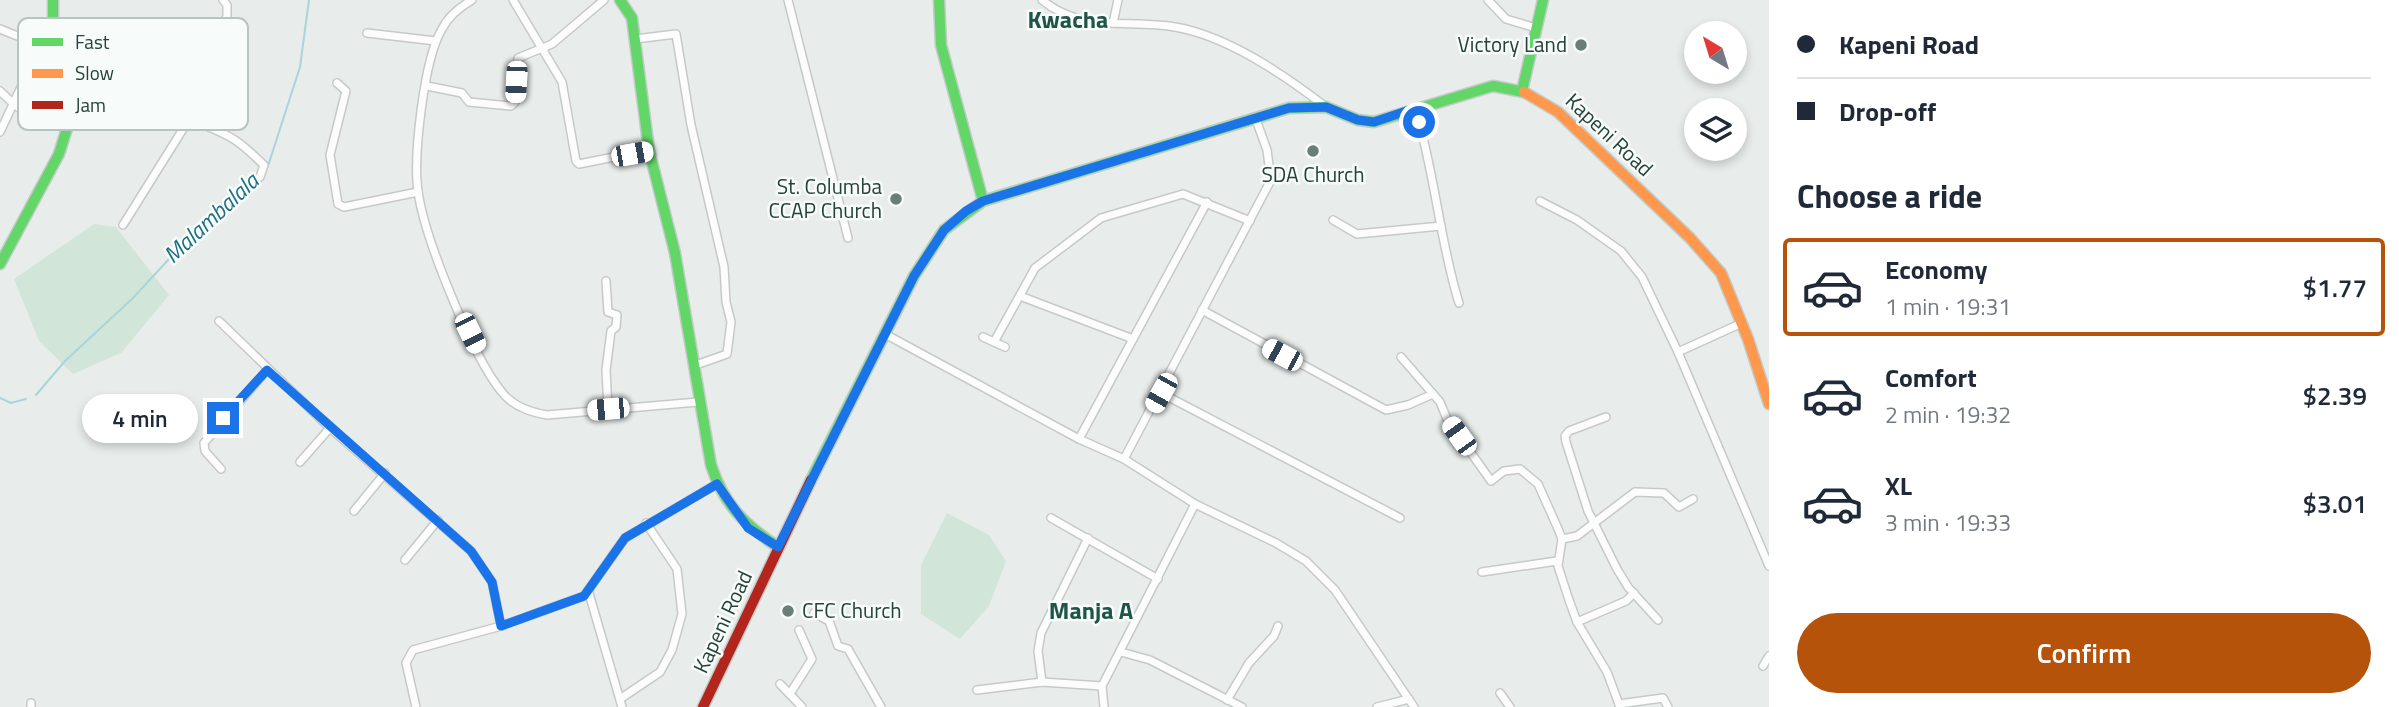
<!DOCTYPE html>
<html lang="en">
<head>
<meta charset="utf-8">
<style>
  body { margin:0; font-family:"Titillium Web",sans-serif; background:#f6f6f7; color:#1f2937; height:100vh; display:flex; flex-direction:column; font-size:26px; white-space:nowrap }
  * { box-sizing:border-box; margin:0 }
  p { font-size:23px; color:#747a83 }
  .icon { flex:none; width:38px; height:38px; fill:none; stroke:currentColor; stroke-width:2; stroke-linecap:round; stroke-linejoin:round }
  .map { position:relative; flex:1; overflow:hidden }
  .side { display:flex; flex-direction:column; background:#fff; width:630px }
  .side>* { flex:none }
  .hud { display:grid; align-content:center; height:154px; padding:0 28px; background:#fff }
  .needle { width:46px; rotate:322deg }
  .fabs { position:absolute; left:1684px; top:21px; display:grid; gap:14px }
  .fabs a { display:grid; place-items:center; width:63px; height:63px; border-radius:50%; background:#fff; box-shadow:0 4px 10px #0003; font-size:35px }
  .end { position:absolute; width:32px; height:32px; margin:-16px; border:9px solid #1a73e8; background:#fff; box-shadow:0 0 0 4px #fff }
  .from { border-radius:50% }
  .bubble { position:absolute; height:49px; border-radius:24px; background:#fff; box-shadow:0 4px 10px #0003; font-size:23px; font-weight:600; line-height:49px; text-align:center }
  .car { position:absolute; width:21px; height:42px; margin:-21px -10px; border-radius:9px; box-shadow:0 0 5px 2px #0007; background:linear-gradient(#fff 24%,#345 0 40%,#fff 0 76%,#345 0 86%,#fff 0) }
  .hud b { display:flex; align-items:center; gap:24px; height:66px; font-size:26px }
  .hud b+b { border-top:2px solid #e0e1e3 }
  .hud i { width:18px; height:18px; background:#1f2937 }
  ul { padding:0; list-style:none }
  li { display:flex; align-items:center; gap:21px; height:98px; margin:0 14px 10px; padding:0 14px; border:4px solid transparent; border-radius:7px }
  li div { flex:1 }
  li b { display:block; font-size:26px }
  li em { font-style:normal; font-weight:600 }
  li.on { border-color:#b45309 }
  li>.icon { width:63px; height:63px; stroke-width:1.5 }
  h2 { padding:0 28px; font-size:32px; line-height:84px }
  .primary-button { display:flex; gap:14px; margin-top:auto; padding:14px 28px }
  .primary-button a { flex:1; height:80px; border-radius:42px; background:#b45309; color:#fff; font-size:28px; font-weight:600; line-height:80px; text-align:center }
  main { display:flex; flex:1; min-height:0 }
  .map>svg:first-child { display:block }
  .green { fill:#d1e6d8 }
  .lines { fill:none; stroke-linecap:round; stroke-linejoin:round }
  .stream { stroke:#a9d4db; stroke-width:2 }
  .street-casing { stroke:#c5cac8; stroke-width:10 }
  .fast-casing { stroke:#c3cbc8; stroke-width:13 }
  .slow-casing { stroke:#c3cbc8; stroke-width:13 }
  .jam-casing { stroke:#c3cbc8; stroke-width:13 }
  .street { stroke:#fcfcfc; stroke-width:7 }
  .fast { stroke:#63d668; stroke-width:10 }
  .slow { stroke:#ff974d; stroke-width:10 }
  .jam { stroke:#b3261e; stroke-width:10 }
  .route { stroke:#1a73e8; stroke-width:9 }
  .poi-dot { fill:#697e78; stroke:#f7fbf9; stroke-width:2.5 }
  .labels { text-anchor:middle; stroke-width:5; stroke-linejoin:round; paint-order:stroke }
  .poi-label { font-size:21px; fill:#24423a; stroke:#f7fbf9; text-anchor:end }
  .street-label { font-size:21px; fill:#24423a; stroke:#f7fbf9 }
  .water-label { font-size:23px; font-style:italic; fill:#1c6f80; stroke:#f7fbf9 }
  .quarter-label { font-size:24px; font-weight:bold; fill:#1f5548; stroke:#f7fbf9 }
  .key { fill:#f7fbf9; stroke:#b8c4c0; stroke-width:2 }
  .key-label { font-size:19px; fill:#24423a }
</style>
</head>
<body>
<main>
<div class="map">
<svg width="1769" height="707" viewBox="0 0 1769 707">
  <rect width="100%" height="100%" fill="#e8edeb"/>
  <g class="green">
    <polygon points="94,224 116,227 169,295 121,353 73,374 39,341 14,279"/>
    <polygon points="947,513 989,535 1006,561 989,606 960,639 921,614 921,565"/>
  </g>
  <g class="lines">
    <g class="stream">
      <polyline points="268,166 300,67 309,0"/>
      <polyline points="36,395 65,361 133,298 217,207 258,174"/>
      <polyline points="0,398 11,403 26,399"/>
    </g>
    <defs>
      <g id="street">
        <path d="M472,0C460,7 448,17 442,29C424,59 413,156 418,191C424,237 472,355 501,391C512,406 529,412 547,415L698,402"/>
        <polyline points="513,0 562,82 576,161 579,164 649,150"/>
        <polyline points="788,0 848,238"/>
        <path d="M1042,0C1082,33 1128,19 1175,27C1228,36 1284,75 1326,107"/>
        <polyline points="1488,0 1506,19 1536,28"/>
        <polyline points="1113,23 1118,0"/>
        <polyline points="0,29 25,39 46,40"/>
        <polyline points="367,33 436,41"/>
        <polyline points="635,39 676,34 691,125 724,267 726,302 731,322 727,354 693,366"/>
        <polyline points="337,83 346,91 330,155 338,204 344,207 418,192"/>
        <polyline points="427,86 462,93 469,102 511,106 515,102 518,58 552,44 604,0"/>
        <path d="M0,91C16,107 44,132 69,122"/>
        <path d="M66,97C120,105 182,110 230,137C243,144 253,155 264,165L260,177"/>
        <path d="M1415,108C1435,172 1439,239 1459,303"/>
        <polyline points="0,132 43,40"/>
        <polyline points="1540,201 1577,220 1621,251 1642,277 1678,352 1769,566"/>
        <polyline points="1333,220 1357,234 1441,226"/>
        <polyline points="123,225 188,121 227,16 227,5 223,0"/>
        <polyline points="606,281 608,312 617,315 616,327 611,331 606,370 608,409"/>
        <polyline points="1020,296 1133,339"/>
        <polyline points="1202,310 1386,410 1408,405 1433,394"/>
        <polyline points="219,321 330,428 471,551 492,582 501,626"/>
        <polyline points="885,334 1079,439 1124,459 1195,504 1276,543 1306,561 1335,590 1414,707"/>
        <polyline points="983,337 1005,347"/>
        <polyline points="994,342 1035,268 1101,218 1183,194 1250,221"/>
        <polyline points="1678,352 1742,323"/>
        <polyline points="1401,357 1440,402 1447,419 1491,481 1504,471 1520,469 1538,484 1559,531 1562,539 1558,566 1569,600 1577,622 1607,672 1620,707"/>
        <polyline points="1161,393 1400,518"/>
        <polyline points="1606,417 1569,431 1565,436 1566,442 1588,511 1617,569 1628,587 1658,620"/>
        <polyline points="1079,439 1207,202"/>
        <polyline points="1124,459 1271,180 1267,150 1255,117"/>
        <polyline points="300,462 330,428"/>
        <polyline points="221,469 205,451 204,443 267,370"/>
        <polyline points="354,511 385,473"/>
        <polyline points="1051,518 1158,579"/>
        <polyline points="1562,539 1577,536 1635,492 1664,493 1679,507 1693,499"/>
        <polyline points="405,560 438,520"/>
        <polyline points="1482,572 1557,561"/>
        <polyline points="588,590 622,707"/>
        <polyline points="814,613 829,621 838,646 848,649 881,707"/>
        <polyline points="1577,622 1626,601 1634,593"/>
        <polyline points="1121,652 1150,660 1242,707"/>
        <polyline points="1763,666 1769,656"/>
        <polyline points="1042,682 1038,651 1041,633 1088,538"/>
        <polyline points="780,684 802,707"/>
        <polyline points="977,690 1042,682 1102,686"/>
        <polyline points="791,692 812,659 799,630"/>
        <polyline points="1500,693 1510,707"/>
        <polyline points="620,699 660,672 672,650 682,614 677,569 646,523"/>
        <polyline points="1227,700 1249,663 1274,636 1278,626"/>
        <polyline points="1619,704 1663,698 1668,707"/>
        <polyline points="31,707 31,703"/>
        <polyline points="416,707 406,663 413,650 501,626 584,596 625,538 717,484"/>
        <polyline points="1104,707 1102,686 1195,504"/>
        <polyline points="1377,707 1409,699"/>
      </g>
      <g id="fast">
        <path d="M620,0L632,18L649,150L675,253L711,465C724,505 744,524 778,547"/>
        <polyline points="939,0 941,45 983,201"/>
        <polyline points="1522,91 1543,0"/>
        <polyline points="0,264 59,154 69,122 53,39 53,0"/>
        <polyline points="811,480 914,276 944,230 983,201 1289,108 1326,107 1358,120 1374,122 1493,86 1524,92"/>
      </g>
      <polyline id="slow" points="1524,92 1558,112 1690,238 1721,273 1748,339 1769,404"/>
      <polyline id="jam" points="703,707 811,480"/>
    </defs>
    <use href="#street" class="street-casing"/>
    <use href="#fast" class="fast-casing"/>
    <use href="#slow" class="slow-casing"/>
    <use href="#jam" class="jam-casing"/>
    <use href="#street" class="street"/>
    <use href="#fast" class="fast"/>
    <use href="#slow" class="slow"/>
    <use href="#jam" class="jam"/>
  </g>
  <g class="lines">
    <polyline class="route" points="223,418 267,370 471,551 492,582 501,626 584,596 625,538 717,484 748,528 778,547 914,276 944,230 966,211 983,201 1289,108 1326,107 1358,120 1374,122 1415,108 1419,122"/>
  </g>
  <g class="poi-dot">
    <circle cx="1581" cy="45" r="7"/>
    <circle cx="1313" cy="151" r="7"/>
    <circle cx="896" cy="199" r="7"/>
    <circle cx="788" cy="611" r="7"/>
  </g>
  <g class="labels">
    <g class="poi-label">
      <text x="1567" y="52">Victory Land</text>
      <text x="1313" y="182" text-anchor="middle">SDA Church</text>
      <text x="882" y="194">St. Columba<tspan x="882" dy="24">CCAP Church</tspan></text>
      <text x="802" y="618" text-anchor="start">CFC Church</text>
    </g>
    <g class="street-label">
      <text transform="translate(1609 135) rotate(43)" y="7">Kapeni Road</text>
      <text transform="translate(723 622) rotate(-65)" y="7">Kapeni Road</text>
    </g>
    <g class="water-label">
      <text transform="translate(211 218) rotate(-43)" y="8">Malambalala</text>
    </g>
    <g class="quarter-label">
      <text x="1068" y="28">Kwacha</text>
      <text x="1091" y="619">Manja A</text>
    </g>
  </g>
  <rect x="18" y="18" width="230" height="112" rx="10" class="key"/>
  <rect x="32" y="38" width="31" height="8" fill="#63d668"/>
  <rect x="32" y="69" width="31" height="9" fill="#ff974d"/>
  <rect x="32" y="101" width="31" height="8" fill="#b3261e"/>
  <g class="key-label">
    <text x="75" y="49">Fast</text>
    <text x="75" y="80">Slow</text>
    <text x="75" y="112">Jam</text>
  </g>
</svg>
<div class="fabs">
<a><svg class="needle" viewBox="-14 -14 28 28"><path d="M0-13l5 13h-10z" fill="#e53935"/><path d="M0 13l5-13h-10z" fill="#747a83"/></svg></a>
<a><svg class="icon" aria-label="layers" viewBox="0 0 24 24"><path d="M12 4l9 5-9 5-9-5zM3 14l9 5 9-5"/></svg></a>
</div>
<i class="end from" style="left:1419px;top:122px"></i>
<i class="end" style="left:223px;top:418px"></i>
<div class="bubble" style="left:82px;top:394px;width:116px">4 min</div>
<i class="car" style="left:516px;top:82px;rotate:183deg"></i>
<i class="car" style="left:632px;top:154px;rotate:80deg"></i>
<i class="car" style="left:470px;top:333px;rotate:154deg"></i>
<i class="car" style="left:1282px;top:355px;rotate:298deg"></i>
<i class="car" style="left:1161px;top:393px;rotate:209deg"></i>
<i class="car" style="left:608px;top:409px;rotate:265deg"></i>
<i class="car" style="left:1459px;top:436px;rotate:324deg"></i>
</div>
<section class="side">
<div class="hud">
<b><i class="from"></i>Kapeni Road</b>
<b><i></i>Drop-off</b>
</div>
<h2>Choose a ride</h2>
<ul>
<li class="on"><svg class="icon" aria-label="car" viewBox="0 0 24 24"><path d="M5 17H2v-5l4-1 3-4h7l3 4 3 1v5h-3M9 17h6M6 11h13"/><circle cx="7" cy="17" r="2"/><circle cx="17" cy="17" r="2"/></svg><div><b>Economy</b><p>1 min · 19:31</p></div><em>$1.77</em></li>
<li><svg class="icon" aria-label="car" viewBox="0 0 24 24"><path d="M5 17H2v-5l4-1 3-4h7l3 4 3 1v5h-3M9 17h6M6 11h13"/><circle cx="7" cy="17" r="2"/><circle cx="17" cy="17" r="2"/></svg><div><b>Comfort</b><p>2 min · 19:32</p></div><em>$2.39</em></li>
<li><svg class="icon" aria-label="car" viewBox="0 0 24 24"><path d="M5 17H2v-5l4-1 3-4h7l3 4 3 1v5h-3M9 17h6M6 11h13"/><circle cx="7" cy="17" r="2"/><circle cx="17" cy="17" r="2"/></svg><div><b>XL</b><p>3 min · 19:33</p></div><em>$3.01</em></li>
</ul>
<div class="primary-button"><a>Confirm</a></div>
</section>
</main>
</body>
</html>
